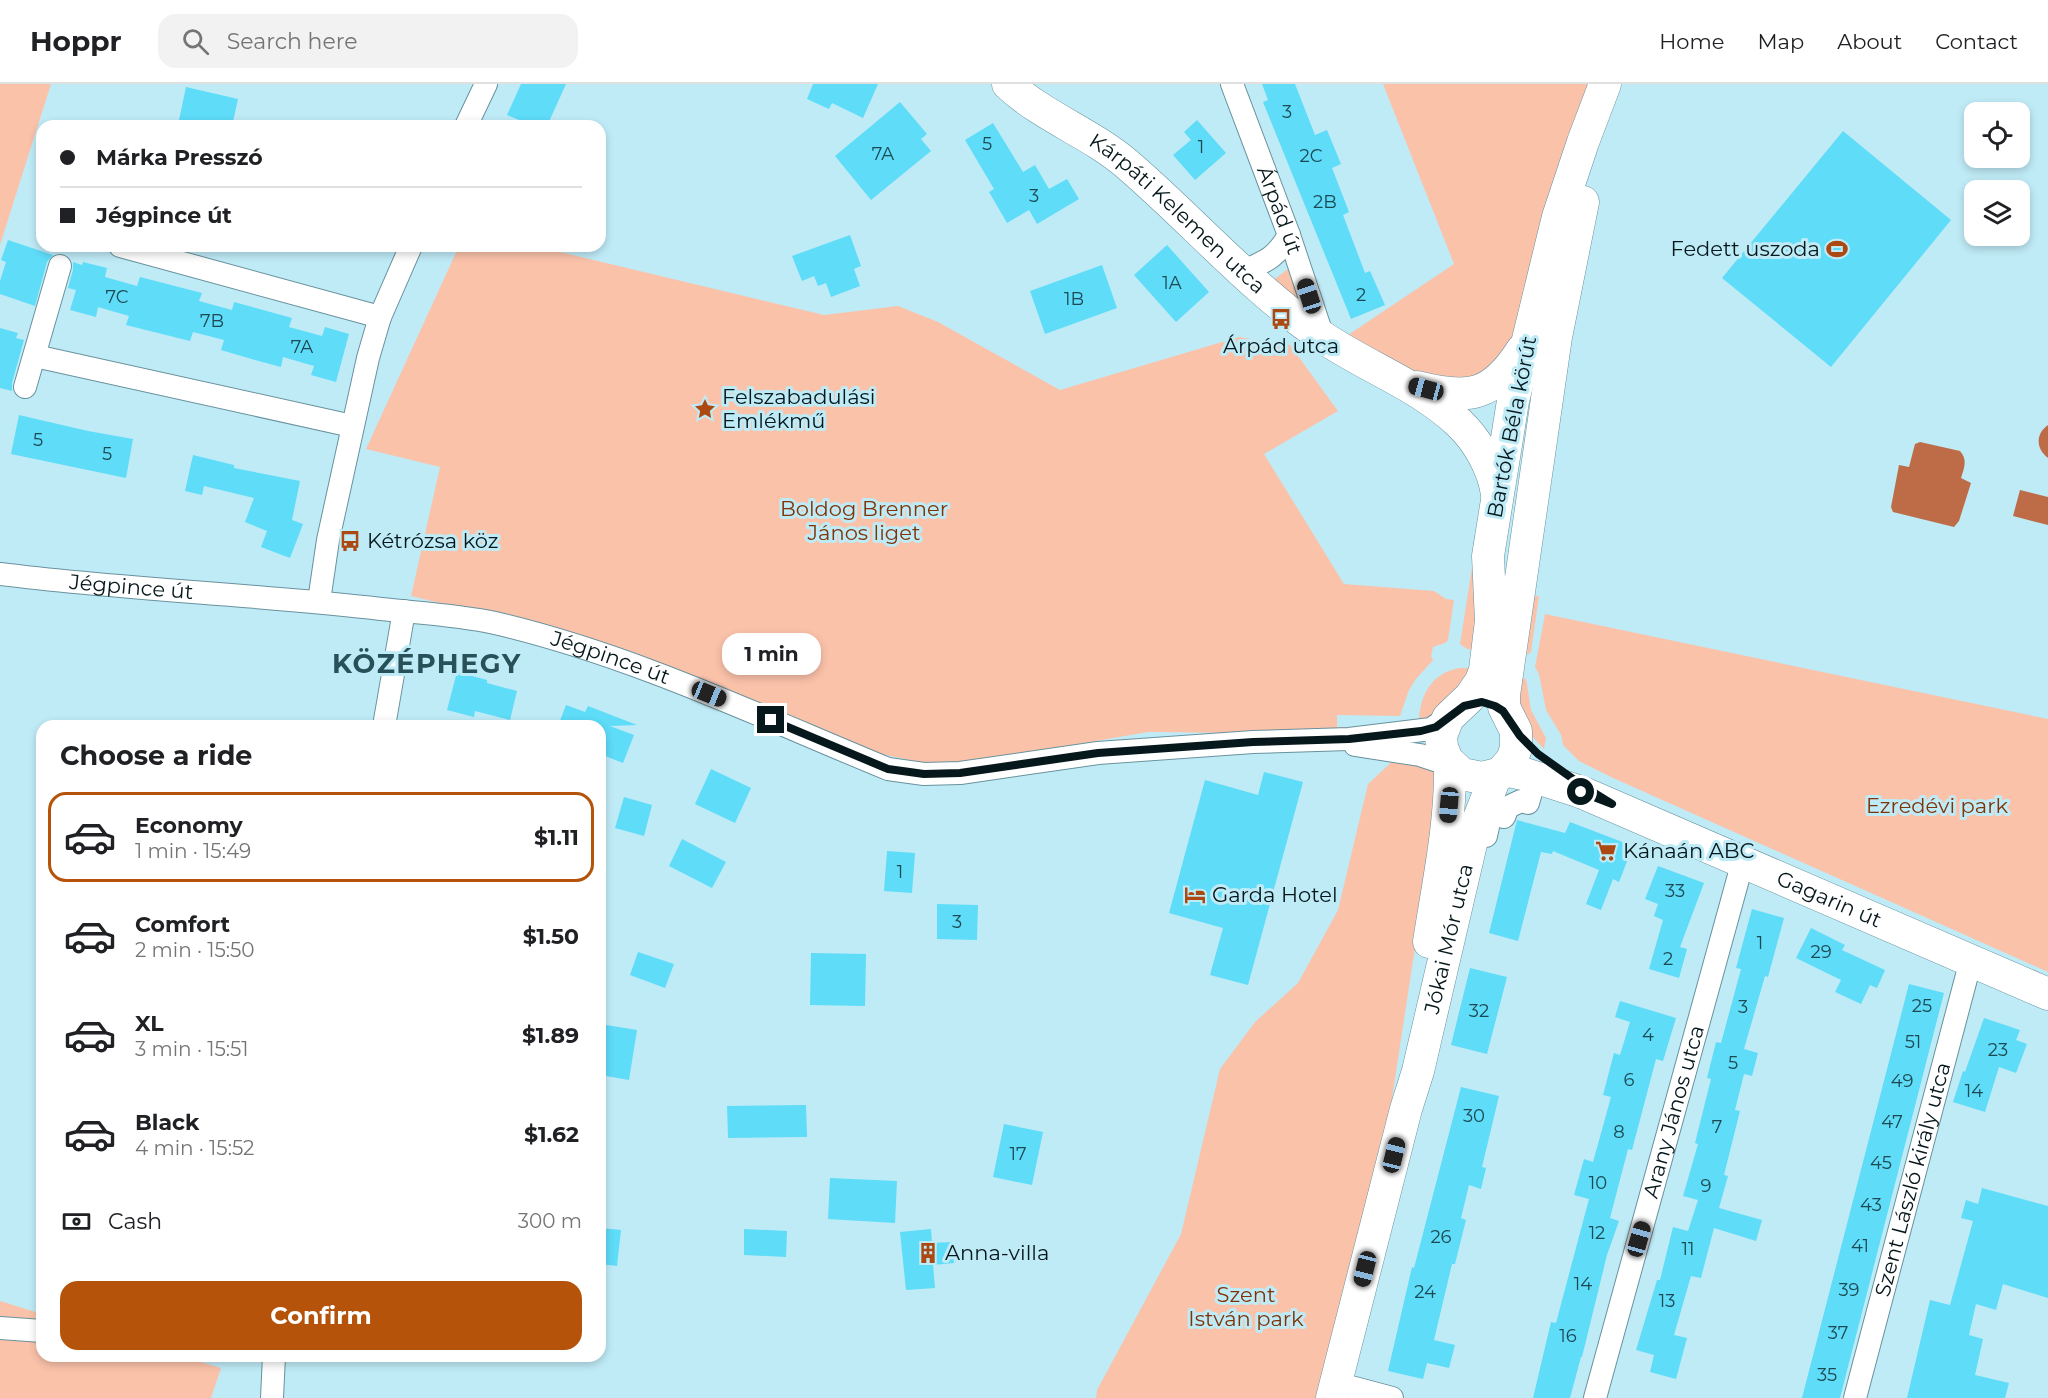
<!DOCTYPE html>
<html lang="en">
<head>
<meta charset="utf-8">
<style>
  body { margin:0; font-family:Montserrat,sans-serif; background:#f2f2f2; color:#202124; height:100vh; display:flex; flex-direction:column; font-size:22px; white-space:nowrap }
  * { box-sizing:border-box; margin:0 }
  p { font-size:20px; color:#757577 }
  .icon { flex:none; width:33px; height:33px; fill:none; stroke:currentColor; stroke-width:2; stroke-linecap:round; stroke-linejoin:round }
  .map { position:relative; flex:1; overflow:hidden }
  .details { position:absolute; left:36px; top:636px; width:570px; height:642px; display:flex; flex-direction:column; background:#fff; border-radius:18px; box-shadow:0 3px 9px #0003 }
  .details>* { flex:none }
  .banner { position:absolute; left:36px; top:36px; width:570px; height:132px; border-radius:18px; box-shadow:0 3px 9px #0003; display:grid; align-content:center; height:132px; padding:0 24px; background:#fff }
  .buttons { position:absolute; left:1964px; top:18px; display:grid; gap:12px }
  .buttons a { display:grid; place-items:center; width:66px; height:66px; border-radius:12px; background:#fff; box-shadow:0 3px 9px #0003; font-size:30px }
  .end { position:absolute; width:27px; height:27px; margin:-14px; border:8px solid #07181c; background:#fff; box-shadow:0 0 0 3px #fff }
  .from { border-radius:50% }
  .bubble { position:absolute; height:42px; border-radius:18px; background:#fff; box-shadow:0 3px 9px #0003; font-size:20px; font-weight:700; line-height:42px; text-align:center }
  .car { position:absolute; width:18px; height:36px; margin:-18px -9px; border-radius:8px; box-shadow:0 0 4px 2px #0007; background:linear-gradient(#222 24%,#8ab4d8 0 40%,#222 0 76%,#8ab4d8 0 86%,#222 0) }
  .banner b { display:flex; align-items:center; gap:21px; height:57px; font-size:22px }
  .banner b+b { border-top:2px solid #e0e0e0 }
  .banner i { width:15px; height:15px; background:#202124 }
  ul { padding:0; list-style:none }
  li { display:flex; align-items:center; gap:18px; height:90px; margin:0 12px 9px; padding:0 12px; border:3px solid transparent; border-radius:18px }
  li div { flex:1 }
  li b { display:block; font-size:22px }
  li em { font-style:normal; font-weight:700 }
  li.on { border-color:#b45309 }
  li>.icon { width:54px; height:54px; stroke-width:1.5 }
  h2 { padding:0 24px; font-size:27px; line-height:72px }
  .pay { display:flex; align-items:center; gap:15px; height:66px; padding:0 24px; font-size:22px }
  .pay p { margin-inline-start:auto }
  .button { display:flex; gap:12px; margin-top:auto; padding:12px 24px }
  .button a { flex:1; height:69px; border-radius:18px; background:#b45309; color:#fff; font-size:24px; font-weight:700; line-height:69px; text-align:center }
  header { display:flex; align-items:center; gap:36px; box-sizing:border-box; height:84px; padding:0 30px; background:#fff; border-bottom:2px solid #e0e0e0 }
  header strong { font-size:28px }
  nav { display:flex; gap:33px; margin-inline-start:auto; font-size:21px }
  .search { width:420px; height:54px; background:#f2f2f2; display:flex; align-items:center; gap:15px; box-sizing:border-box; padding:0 21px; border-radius:18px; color:#757577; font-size:22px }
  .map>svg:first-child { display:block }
  .green { fill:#fbc2aa }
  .water { fill:#be6c47 }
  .building { fill:#5edcf8 }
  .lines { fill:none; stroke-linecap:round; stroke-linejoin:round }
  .street-casing { stroke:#68929d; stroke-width:24 }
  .secondary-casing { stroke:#68929d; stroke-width:33 }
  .street { stroke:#fff; stroke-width:22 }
  .secondary { stroke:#fff; stroke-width:32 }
  .route { stroke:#07181c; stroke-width:8 }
  .labels { text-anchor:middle; stroke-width:6; stroke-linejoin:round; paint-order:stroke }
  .number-label { font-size:18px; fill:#1d4953 }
  .street-label { font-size:21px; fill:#07181c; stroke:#bfebf7 }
  .poi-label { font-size:21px; fill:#07181c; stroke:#bfebf7; text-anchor:start }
  .park-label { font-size:21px; fill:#803307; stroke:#bfebf7 }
  .district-label { font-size:27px; font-weight:bold; letter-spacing:1.5px; fill:#275059; stroke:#bfebf7 }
</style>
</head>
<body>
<header>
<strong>Hoppr</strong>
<div class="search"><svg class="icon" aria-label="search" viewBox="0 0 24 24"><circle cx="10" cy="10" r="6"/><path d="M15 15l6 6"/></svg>Search here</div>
<nav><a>Home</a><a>Map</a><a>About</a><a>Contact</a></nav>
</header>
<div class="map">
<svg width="2048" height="1314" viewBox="0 0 2048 1314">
  <rect width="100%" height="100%" fill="#bfebf7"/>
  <g class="green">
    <polygon points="0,0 51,0 0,161"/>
    <polygon points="1383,0 1592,0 1517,252 1486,295 1432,297 1345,253 1454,180"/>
    <polygon points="459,162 535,162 824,231 898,222 938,238 1060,306 1239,253 1290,261 1338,327 1264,370 1344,500 1434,507 1446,515 1454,516 1448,556 1445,559 1433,563 1431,572 1433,576 1416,595 1409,606 1400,632 1337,631 1337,643 1361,643 1253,649 1148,648 963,680 926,679 880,670 537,543 411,512 440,383 366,365"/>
    <polygon points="1288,185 1291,186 1305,223 1272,197"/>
    <polygon points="1478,445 1479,567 1467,565 1460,560"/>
    <polygon points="1530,511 1539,512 1531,568 1527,571"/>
    <polygon points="1545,530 2048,635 2048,888 1613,694 1579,677 1563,661 1561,651 1546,626 1539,590 1535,583"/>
    <path d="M1460,584H1477L1432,633L1419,638C1419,612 1432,588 1460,584Z"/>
    <polygon points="1515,591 1526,595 1531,626 1546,654 1544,665 1528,648 1512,613"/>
    <polygon points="1400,670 1437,678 1438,713 1389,1034 1316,1314 1096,1314 1097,1306 1181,1150 1220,985 1255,938 1298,899 1338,826 1368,700"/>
    <polygon points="0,1217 42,1230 42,1272 181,1272 221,1284 211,1314 0,1314"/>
  </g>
  <g class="water">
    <path d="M2048,341V374C2036,365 2035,350 2048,341Z"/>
    <path d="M1920,358L1960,367C1968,376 1964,384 1961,394L1971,399L1959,437L1954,443L1893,428L1891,423L1899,381L1909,383L1915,360Z"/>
    <polygon points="2020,406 2048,413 2048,441 2013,432"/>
  </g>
  <g class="building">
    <polygon points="521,0 566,0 547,42 534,42 507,31"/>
    <polygon points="813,0 878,0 863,34 832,19 829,25 807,15"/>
    <polygon points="1262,0 1295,0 1315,51 1327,46 1341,80 1332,84 1349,128 1343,131 1365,189 1370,187 1385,221 1351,235 1263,18 1268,16"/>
    <polygon points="186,3 238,15 232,42 204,42 179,36"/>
    <polygon points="900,18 927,50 921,55 931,67 871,116 835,72"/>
    <polygon points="1197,36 1226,69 1195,96 1173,71 1191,56 1184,48"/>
    <polygon points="993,39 1023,88 1035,81 1049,105 1067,95 1079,115 1037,140 1029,126 1007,139 989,108 994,105 965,56"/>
    <polygon points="1843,47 1951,136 1831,283 1722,194"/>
    <polygon points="850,151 861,182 854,185 860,202 831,213 826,199 818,202 814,192 802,197 792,172"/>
    <polygon points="8,156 53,171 47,178 35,222 0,210 0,197 6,178 1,176"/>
    <polygon points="1167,161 1209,208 1176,238 1134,191"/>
    <polygon points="73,178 82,181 83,178 107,184 105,193 137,202 140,193 202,209 199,217 232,226 234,218 292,234 289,243 322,252 325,243 349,250 336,298 311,291 314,282 283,273 281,283 255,276 221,266 224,256 193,248 190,257 126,241 129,232 98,223 96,233 70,226 76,206 68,204 73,186"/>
    <polygon points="1102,181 1117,224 1045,250 1030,207"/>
    <polygon points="0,244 18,249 16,254 24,256 12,299 12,307 0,304"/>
    <polygon points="19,331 88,347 133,355 126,394 11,370"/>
    <polygon points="193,371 234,381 234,384 300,397 292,436 303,440 290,474 261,463 267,447 245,438 254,414 204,402 202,411 185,407"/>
    <polygon points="457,588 487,596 487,599 517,607 510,636 475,627 474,633 447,626"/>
    <polygon points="566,621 585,628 588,622 637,641 610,642 634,651 623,679 600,670 600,642 558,642"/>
    <polygon points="711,685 751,704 735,739 695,720"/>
    <polygon points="1264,688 1303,698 1248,901 1210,891 1223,844 1169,829 1205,696 1258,711"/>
    <polygon points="624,713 652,721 644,752 615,744"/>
    <polygon points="1517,736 1565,749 1570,738 1633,762 1619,798 1613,795 1601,826 1586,820 1599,786 1553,767 1552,770 1541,768 1518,857 1489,849"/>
    <polygon points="682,755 726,778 712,804 669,782"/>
    <polygon points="887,767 915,769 912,809 884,807"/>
    <polygon points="1658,782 1704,799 1680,863 1687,865 1679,894 1649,885 1663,836 1654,832 1658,820 1645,815"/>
    <polygon points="937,820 978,821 977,856 937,855"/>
    <polygon points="1752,825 1784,834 1768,893 1765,892 1744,965 1758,969 1752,992 1744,990 1735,1026 1740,1027 1724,1091 1728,1092 1719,1124 1762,1136 1756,1157 1714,1144 1701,1194 1691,1192 1674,1251 1687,1254 1676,1295 1650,1288 1654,1271 1636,1266 1657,1196 1660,1196 1673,1143 1688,1147 1698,1116 1683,1112 1698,1060 1695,1059 1711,995 1707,994 1716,958 1721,959 1741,885 1736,884"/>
    <polygon points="1811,844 1845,861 1842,866 1885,886 1877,904 1870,901 1861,920 1835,908 1841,896 1796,874"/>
    <polygon points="638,868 674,880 665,904 630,891"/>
    <polygon points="811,869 866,870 865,922 810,921"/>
    <polygon points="1470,884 1507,893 1487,970 1451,961"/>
    <polygon points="1909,900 1944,909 1850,1275 1840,1314 1802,1314"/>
    <polygon points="1620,917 1676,934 1663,977 1656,975 1632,1066 1628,1065 1610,1134 1619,1137 1607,1171 1582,1273 1581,1273 1570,1314 1533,1314 1551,1238 1556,1239 1589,1115 1574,1111 1584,1075 1593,1078 1611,1013 1603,1011 1614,969 1620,971 1630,938 1615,933"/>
    <polygon points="1984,934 2020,946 2016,956 2027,960 2016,989 1999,983 1985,1028 1953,1018 1963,987 1965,988"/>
    <polygon points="600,940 637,946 629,996 600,991"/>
    <polygon points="1461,1003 1499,1012 1482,1083 1486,1084 1481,1105 1469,1101 1461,1134 1466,1136 1455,1180 1452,1180 1434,1256 1455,1261 1449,1284 1427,1279 1423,1295 1388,1287 1412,1183 1414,1184"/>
    <polygon points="806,1021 807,1053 728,1054 727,1022"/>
    <polygon points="1004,1040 1043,1048 1032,1101 993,1093"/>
    <polygon points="830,1094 897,1097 895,1139 828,1135"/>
    <polygon points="1982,1104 2048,1122 2048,1214 2003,1200 1996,1226 1976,1220 1969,1251 1983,1255 1975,1291 2009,1299 2005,1314 1907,1314 1930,1216 1950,1221 1973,1137 1961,1134 1966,1116 1978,1120"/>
    <polygon points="600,1144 621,1146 617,1182 600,1180"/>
    <polygon points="744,1145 787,1147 786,1173 744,1171"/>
    <polygon points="931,1145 932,1159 952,1158 954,1179 933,1181 935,1204 906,1206 900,1148"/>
  </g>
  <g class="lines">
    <defs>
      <g id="street">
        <path id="s1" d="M1232,0L1289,151L1323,253"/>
        <polyline points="466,42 486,0"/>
        <polyline points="120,162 380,233"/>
        <path d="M1242,188C1266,177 1275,175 1289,151"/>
        <polyline points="35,272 352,342"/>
        <polyline points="25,303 60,182"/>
        <path id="s2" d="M0,490C126,506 254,510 381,525C418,529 458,531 495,539C632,571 759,632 888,685L924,690L960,689L1098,669L1253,658L1349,655L1431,645L1450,632"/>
        <polyline points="319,517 328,456 368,274 380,233 411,162"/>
        <polyline points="384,642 404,527"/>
        <polyline points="1355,661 1420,671 1450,681"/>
        <polyline points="1486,752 1491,729 1504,733 1508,723 1521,717 1528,719 1532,705"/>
        <polyline points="0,1244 42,1247"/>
        <polyline points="1336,1299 1392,1314"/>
        <polyline points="272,1314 274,1272"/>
        <path id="s3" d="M1595,1314L1743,777"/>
        <path id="s4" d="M1855,1314L1971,876"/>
      </g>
      <g id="secondary">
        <path id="s5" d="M1008,0C1043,33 1091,49 1128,81C1193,137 1250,203 1321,252C1366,283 1419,301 1459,339C1478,357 1493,384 1497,410"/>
        <path id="s6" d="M1605,0L1583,58L1558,133L1513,317L1488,472L1491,537L1485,586L1481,597L1470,613L1448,634L1441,652L1442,663L1447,676L1462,690L1482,694L1509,687L1528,691L1581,708L2048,910"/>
        <path d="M1417,303C1469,316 1492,313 1522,266"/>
        <path d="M1429,858C1438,799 1451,740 1450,681"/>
        <path id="s7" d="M1332,1314L1406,1025L1418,987L1474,747L1494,696L1512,676L1516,664V647L1504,623V611L1556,253L1583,118"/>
      </g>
    </defs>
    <use href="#street" class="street-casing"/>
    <use href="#secondary" class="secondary-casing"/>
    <use href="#street" class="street"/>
    <use href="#secondary" class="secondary"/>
  </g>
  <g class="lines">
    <polyline class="route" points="771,636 888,685 924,690 960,689 1098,669 1253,658 1349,655 1421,647 1436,643 1464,622 1482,618 1495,622 1503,627 1520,652 1538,670 1583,702 1612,720 1581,708"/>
  </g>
  <defs>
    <symbol id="stadium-bare" viewBox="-9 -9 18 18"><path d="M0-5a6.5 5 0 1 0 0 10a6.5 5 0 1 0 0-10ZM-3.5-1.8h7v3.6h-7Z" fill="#ac4912" stroke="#bfebf7" stroke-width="2.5" paint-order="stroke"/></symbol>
    <symbol id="bus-bare" viewBox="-9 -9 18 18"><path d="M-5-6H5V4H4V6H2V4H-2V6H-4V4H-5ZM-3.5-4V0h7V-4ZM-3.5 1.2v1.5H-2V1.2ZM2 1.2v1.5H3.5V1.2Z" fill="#ac4912" stroke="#bfebf7" stroke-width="2.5" paint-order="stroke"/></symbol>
    <symbol id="sight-bare" viewBox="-9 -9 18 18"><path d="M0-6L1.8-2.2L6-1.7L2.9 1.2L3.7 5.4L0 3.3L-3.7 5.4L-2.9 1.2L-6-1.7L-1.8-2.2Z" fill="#ac4912" stroke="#bfebf7" stroke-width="2.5" paint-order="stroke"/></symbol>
    <symbol id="supermarket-bare" viewBox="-9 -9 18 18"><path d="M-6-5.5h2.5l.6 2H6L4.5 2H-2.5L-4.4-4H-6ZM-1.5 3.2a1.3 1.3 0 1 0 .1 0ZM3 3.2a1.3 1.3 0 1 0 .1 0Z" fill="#ac4912" stroke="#bfebf7" stroke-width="2.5" paint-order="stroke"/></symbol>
    <symbol id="hotel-bare" viewBox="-9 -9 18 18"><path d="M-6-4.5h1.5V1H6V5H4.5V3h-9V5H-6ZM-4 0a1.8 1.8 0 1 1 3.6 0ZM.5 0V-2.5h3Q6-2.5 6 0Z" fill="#ac4912" stroke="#bfebf7" stroke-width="2.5" paint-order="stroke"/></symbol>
    <symbol id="building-bare" viewBox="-9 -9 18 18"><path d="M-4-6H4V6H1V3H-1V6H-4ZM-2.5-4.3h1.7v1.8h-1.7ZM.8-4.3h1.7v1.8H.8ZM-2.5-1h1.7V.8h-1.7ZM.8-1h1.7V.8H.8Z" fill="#ac4912" stroke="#bfebf7" stroke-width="2.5" paint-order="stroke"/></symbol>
  </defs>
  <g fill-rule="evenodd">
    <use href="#stadium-bare" x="1822" y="150" width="30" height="30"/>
    <use href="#bus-bare" x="1266" y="220" width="30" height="30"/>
    <use href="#sight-bare" x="690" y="310" width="30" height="30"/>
    <use href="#bus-bare" x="335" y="442" width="30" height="30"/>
    <use href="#supermarket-bare" x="1591" y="752" width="30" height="30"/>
    <use href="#hotel-bare" x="1180" y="796" width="30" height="30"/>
    <use href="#building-bare" x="913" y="1154" width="30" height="30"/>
  </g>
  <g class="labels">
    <g class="number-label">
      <text x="1287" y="34">3</text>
      <text x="987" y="66">5</text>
      <text x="1201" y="69">1</text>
      <text x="883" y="76">7A</text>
      <text x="1311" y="78">2C</text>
      <text x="1034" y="118">3</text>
      <text x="1325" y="124">2B</text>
      <text x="1172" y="205">1A</text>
      <text x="1361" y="217">2</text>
      <text x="117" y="219">7C</text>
      <text x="1074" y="221">1B</text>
      <text x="212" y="243">7B</text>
      <text x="302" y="269">7A</text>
      <text x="38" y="362">5</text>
      <text x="107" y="376">5</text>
      <text x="900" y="794">1</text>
      <text x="1675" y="813">33</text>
      <text x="957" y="844">3</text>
      <text x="1760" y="865">1</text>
      <text x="1821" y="874">29</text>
      <text x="1668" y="881">2</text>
      <text x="1922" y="928">25</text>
      <text x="1743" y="929">3</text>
      <text x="1479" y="933">32</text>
      <text x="1648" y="957">4</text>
      <text x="1913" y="964">51</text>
      <text x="1998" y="972">23</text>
      <text x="1733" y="985">5</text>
      <text x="1629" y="1002">6</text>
      <text x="1902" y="1003">49</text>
      <text x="1974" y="1013">14</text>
      <text x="1474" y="1038">30</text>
      <text x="1892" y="1044">47</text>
      <text x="1717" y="1049">7</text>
      <text x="1619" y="1054">8</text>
      <text x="1018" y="1076">17</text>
      <text x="1881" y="1085">45</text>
      <text x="1598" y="1105">10</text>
      <text x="1706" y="1108">9</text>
      <text x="1871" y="1127">43</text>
      <text x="1597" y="1155">12</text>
      <text x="1441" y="1159">26</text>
      <text x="1860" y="1168">41</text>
      <text x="1688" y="1171">11</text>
      <text x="1583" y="1206">14</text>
      <text x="1849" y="1212">39</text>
      <text x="1425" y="1214">24</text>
      <text x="1667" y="1223">13</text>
      <text x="1838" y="1255">37</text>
      <text x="1568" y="1258">16</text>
      <text x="1827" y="1297">35</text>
    </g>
    <g class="street-label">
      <text dy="7" stroke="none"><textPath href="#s1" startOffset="135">Árpád út</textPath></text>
      <text dy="7" stroke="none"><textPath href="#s5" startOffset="214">Kárpáti Kelemen utca</textPath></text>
      <text transform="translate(1512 343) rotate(-79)" y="7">Bartók Béla körút</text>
      <text dy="7" stroke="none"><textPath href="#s2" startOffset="132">Jégpince út</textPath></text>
      <text dy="7" stroke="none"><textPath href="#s2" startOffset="618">Jégpince út</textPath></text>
      <text dy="7" stroke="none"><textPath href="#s6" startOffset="1122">Gagarin út</textPath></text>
      <text dy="7" stroke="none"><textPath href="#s7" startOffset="474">Jókai Mór utca</textPath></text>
      <text dy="7" stroke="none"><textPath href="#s3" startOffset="297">Arany János utca</textPath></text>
      <text dy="7" stroke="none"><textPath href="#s4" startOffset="226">Szent László király utca</textPath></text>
    </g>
    <g class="poi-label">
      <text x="1820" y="172" text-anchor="end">Fedett uszoda</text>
      <text x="1281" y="269" text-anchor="middle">Árpád utca</text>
      <text x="722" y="320">Felszabadulási<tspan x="722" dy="24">Emlékmű</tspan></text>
      <text x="367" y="464">Kétrózsa köz</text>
      <text x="1623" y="774">Kánaán ABC</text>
      <text x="1212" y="818">Garda Hotel</text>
      <text x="945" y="1176">Anna-villa</text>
    </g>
    <g class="park-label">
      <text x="864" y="432">Boldog Brenner<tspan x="864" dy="24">János liget</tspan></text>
      <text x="1937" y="729">Ezredévi park</text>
      <text x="1246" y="1218">Szent<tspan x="1246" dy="24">István park</tspan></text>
    </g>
    <g class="district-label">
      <text x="427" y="589">KÖZÉPHEGY</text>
    </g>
  </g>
</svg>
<div class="buttons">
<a><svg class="icon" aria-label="locate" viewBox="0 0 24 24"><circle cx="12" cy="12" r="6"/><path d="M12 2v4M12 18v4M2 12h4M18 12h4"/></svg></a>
<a><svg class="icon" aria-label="layers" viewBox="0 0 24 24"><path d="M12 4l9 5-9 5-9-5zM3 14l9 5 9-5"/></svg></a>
</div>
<i class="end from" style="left:1581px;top:708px"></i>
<i class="end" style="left:771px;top:636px"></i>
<div class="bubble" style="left:722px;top:549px;width:99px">1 min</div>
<i class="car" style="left:1309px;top:212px;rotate:342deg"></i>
<i class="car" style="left:1426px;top:305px;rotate:285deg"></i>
<i class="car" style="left:709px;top:610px;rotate:112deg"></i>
<i class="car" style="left:1449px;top:721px;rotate:185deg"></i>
<i class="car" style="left:1394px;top:1071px;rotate:14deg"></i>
<i class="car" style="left:1639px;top:1155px;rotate:16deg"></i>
<i class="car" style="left:1365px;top:1185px;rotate:194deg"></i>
<div class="banner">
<b><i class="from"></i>Márka Presszó</b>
<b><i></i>Jégpince út</b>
</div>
<section class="details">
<h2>Choose a ride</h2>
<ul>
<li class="on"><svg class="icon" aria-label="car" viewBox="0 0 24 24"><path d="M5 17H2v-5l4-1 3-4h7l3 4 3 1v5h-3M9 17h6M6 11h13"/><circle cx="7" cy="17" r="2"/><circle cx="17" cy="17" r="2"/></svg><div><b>Economy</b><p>1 min · 15:49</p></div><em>$1.11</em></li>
<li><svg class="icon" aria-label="car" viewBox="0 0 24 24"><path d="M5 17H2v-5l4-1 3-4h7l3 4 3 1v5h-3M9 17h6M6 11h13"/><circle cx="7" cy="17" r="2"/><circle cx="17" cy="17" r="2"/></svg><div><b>Comfort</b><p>2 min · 15:50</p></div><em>$1.50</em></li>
<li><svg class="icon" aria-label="car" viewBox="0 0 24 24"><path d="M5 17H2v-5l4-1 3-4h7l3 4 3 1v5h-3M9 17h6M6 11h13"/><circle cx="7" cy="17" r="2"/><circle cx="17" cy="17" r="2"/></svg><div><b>XL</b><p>3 min · 15:51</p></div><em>$1.89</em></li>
<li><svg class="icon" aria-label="car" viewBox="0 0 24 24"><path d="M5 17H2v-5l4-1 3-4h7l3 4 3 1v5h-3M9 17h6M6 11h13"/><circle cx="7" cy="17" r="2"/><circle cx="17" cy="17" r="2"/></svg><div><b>Black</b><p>4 min · 15:52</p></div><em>$1.62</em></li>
</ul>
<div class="pay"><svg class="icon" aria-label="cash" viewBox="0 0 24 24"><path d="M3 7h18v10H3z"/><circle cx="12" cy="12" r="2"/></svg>Cash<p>300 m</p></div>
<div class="button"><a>Confirm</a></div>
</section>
</div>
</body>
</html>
